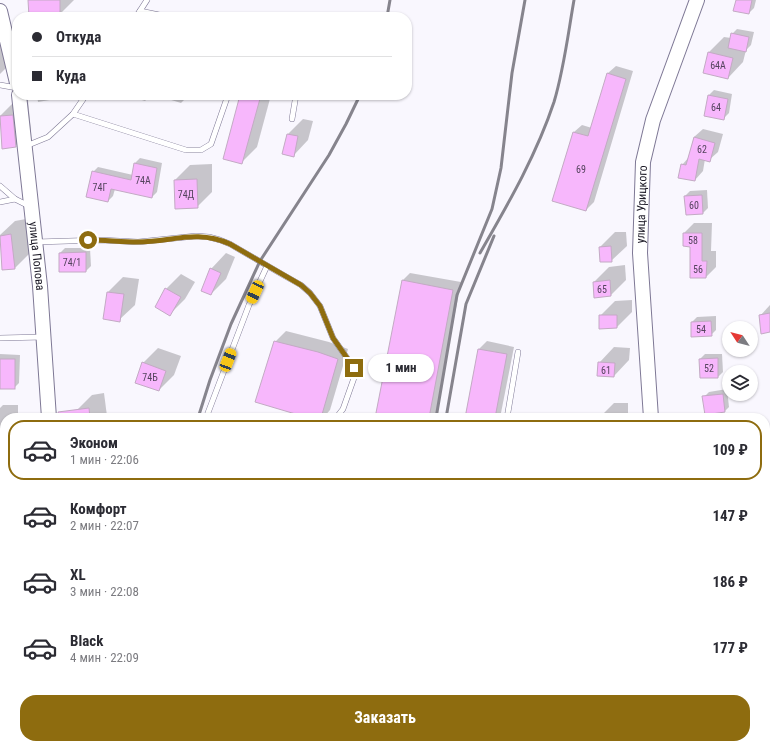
<!DOCTYPE html>
<html lang="ru">
<head>
<meta charset="utf-8">
<style>
  body { margin:0; font-family:"Roboto Condensed",sans-serif; background:#f7f7f7; color:#2b2b33; height:100vh; display:flex; flex-direction:column; font-size:15px; white-space:nowrap }
  * { box-sizing:border-box; margin:0 }
  p { font-size:13px; color:#7c7c81 }
  .icon { flex:none; width:22px; height:22px; fill:none; stroke:currentColor; stroke-width:2; stroke-linecap:round; stroke-linejoin:round }
  .map { position:relative; flex:1; overflow:hidden }
  .panel { position:absolute; left:0px; top:413px; width:770px; height:336px; display:flex; flex-direction:column; background:#fff; border-radius:16px 16px 0 0; box-shadow:0 1px 3px #0004 }
  .panel>* { flex:none }
  .banner { position:absolute; left:12px; top:12px; width:400px; height:88px; border-radius:16px; box-shadow:0 1px 3px #0004; display:grid; align-content:center; height:88px; padding:0 20px; background:#fff }
  .needle { width:26px; rotate:306deg }
  .fabs { position:absolute; left:722px; top:321px; display:grid; gap:8px }
  .fabs a { display:grid; place-items:center; width:36px; height:36px; border-radius:50%; background:#fff; box-shadow:0 1px 3px #0004; font-size:20px }
  .end { position:absolute; width:18px; height:18px; margin:-9px; border:5px solid #8e6c0f; background:#fff; box-shadow:0 0 0 2px #fff }
  .from { border-radius:50% }
  .bubble { position:absolute; height:28px; border-radius:14px; background:#fff; box-shadow:0 1px 3px #0004; font-size:13px; font-weight:700; line-height:28px; text-align:center }
  .car { position:absolute; width:12px; height:24px; margin:-12px -6px; border-radius:5px; box-shadow:0 0 3px 1px #0007; background:linear-gradient(#f5c518 24%,#345 0 40%,#f5c518 0 76%,#345 0 86%,#f5c518 0) }
  .banner b { display:flex; align-items:center; gap:14px; height:38px; font-size:15px }
  .banner b+b { border-top:1px solid #e1e1e2 }
  .banner i { width:10px; height:10px; background:#2b2b33 }
  ul { padding:7px 0 0; list-style:none }
  li { display:flex; align-items:center; gap:12px; height:60px; margin:0 8px 6px; padding:0 12px; border:2px solid transparent; border-radius:16px }
  li div { flex:1 }
  li b { display:block; font-size:15px }
  li em { font-style:normal; font-weight:700 }
  li.on { border-color:#8e6c0f }
  li>.icon { width:36px; height:36px; stroke-width:1.5 }
  .action { display:flex; gap:8px; margin-top:auto; padding:8px 20px }
  .action a { flex:1; height:46px; border-radius:16px; background:#8e6c0f; color:#fff; font-size:16px; font-weight:700; line-height:46px; text-align:center }
  .map>svg:first-child { display:block }
  .shadow { fill:#0003 }
  .building { fill:#f7b7fc; stroke:#c3aac4 }
  .lines { fill:none; stroke-linecap:round; stroke-linejoin:round }
  .lane-casing { stroke:#7e7895; stroke-width:6 }
  .street-casing { stroke:#7e7895; stroke-width:12 }
  .secondary-casing { stroke:#7e7895; stroke-width:16 }
  .lane { stroke:#fff; stroke-width:5 }
  .street { stroke:#fff; stroke-width:10 }
  .secondary { stroke:#fff; stroke-width:14 }
  .rail { stroke:#86848d; stroke-width:3 }
  .route { stroke:#8e6c0f; stroke-width:5 }
  .labels { text-anchor:middle; stroke-width:4; stroke-linejoin:round; paint-order:stroke }
  .number-label { font-size:10px; fill:#54435d }
  .street-label { font-size:12px; fill:#1e1c28; stroke:#fff }
</style>
</head>
<body>
<div class="map">
<svg width="770" height="749" viewBox="0 0 770 749">
  <rect width="100%" height="100%" fill="#f9f7fe"/>
  <g class="shadow">
    <polygon points="29,0 74,0 59,15"/>
    <polygon points="737,0 756,0 754,8 749,13"/>
    <polygon points="737,29 754,32 751,45 746,50 743,62 728,78 704,72 709,52 724,37 731,38 732,34"/>
    <polygon points="2,39 14,40 12,62 0,74 0,41"/>
    <polygon points="616,66 633,71 594,202 586,210 574,132 582,125 592,128 608,73"/>
    <polygon points="714,90 732,94 729,113 724,118 709,95"/>
    <polygon points="37,95 68,95 67,97 38,102"/>
    <polygon points="133,95 151,95 145,101 132,97"/>
    <polygon points="155,95 189,95 181,103"/>
    <polygon points="241,95 271,95 257,147 241,163"/>
    <polygon points="28,100 31,131 15,146 3,147 0,116 15,101"/>
    <polygon points="303,119 313,121 308,140 293,156 283,154 288,134"/>
    <polygon points="703,129 723,134 718,152 709,160 705,159 703,171 695,180 682,165 689,157 694,137"/>
    <polygon points="140,158 162,163 157,192 152,197 115,189 113,196 108,201 93,172 98,167 133,175 135,163"/>
    <polygon points="212,164 212,192 197,207 175,180 190,165"/>
    <polygon points="707,190 708,208 703,213 685,196 690,191"/>
    <polygon points="26,219 30,253 15,268 3,269 0,235 15,221"/>
    <polygon points="694,223 712,223 711,251 716,251 716,267 706,277 684,233"/>
    <polygon points="615,232 626,232 627,246 611,261 600,247"/>
    <polygon points="65,248 90,248 91,266 86,271 60,253"/>
    <polygon points="226,253 235,257 226,279 211,294 211,269"/>
    <polygon points="625,265 626,280 611,295 594,282 609,267"/>
    <polygon points="410,273 461,282 435,418 376,418 403,280"/>
    <polygon points="181,274 195,282 185,299 170,314 166,289"/>
    <polygon points="123,277 139,279 135,305 119,320 108,292"/>
    <polygon points="632,300 632,312 617,327 600,316 615,301"/>
    <polygon points="770,305 770,331 760,316"/>
    <polygon points="716,316 716,330 711,335 692,322 697,317"/>
    <polygon points="286,331 329,342 348,349 330,410 323,418 312,418 275,342"/>
    <polygon points="487,341 514,347 500,418 466,418 479,349"/>
    <polygon points="614,347 630,348 629,360 614,376 599,363"/>
    <polygon points="158,348 181,356 174,375 159,390 143,363"/>
    <polygon points="0,354 20,355 19,383 14,388 0,388"/>
    <polygon points="705,354 722,354 723,372 718,377 700,359"/>
    <polygon points="727,389 729,407 724,412 704,397 709,392"/>
    <polygon points="104,393 107,416 104,418 78,418 77,410 92,395"/>
    <polygon points="614,403 628,403 628,418 599,418"/>
    <polygon points="3,405 18,405 18,418 5,418 5,433 0,433 0,408"/>
    <polygon points="2,455 5,455 5,468 0,469 0,458"/>
    <rect x="0" y="503" width="5" height="19"/>
    <polygon points="110,744 139,744 134,749 110,749"/>
    <polygon points="414,744 490,744 489,749 414,749"/>
    <polygon points="548,744 587,744 588,749 547,749 546,745"/>
    <polygon points="615,744 655,744 650,749 616,749"/>
    <polygon points="725,744 748,744 743,749 726,749"/>
    <polygon points="62,745 63,749 44,749 46,747"/>
  </g>
  <g class="building">
    <polygon points="28,0 60,0 60,16 29,17"/>
    <polygon points="736,0 752,0 749,14 733,11"/>
    <polygon points="731,33 749,37 746,52 728,48"/>
    <polygon points="708,52 733,58 728,79 703,73"/>
    <polygon points="607,73 626,79 586,211 552,201 573,132 588,136"/>
    <polygon points="240,95 261,95 242,164 223,159"/>
    <polygon points="708,95 728,99 724,120 704,116"/>
    <polygon points="13,115 16,147 2,149 0,116"/>
    <polygon points="287,134 298,136 294,157 282,154"/>
    <polygon points="694,137 715,143 710,162 699,159 695,181 678,178 681,164 686,165"/>
    <polygon points="134,163 157,168 152,198 111,189 108,202 86,197 92,171 131,180"/>
    <polygon points="197,179 198,208 175,209 174,180"/>
    <polygon points="702,195 703,214 686,215 684,196"/>
    <polygon points="683,233 702,233 702,261 707,261 706,278 690,278 690,247 683,246"/>
    <polygon points="11,234 15,269 2,270 0,236"/>
    <polygon points="611,246 612,262 600,262 599,247"/>
    <polygon points="86,252 86,272 59,272 59,253"/>
    <polygon points="210,268 221,273 211,295 201,291"/>
    <polygon points="402,280 453,290 429,418 375,418"/>
    <polygon points="610,280 611,296 594,298 593,282"/>
    <polygon points="165,288 181,297 170,316 155,307"/>
    <polygon points="107,292 124,294 120,322 103,319"/>
    <polygon points="770,313 770,332 761,334 759,315"/>
    <polygon points="599,315 617,315 617,328 599,329"/>
    <polygon points="711,321 712,336 691,337 691,322"/>
    <polygon points="274,341 318,352 338,359 321,418 309,418 255,402"/>
    <polygon points="478,349 507,354 495,418 465,418"/>
    <polygon points="718,358 718,378 700,378 699,359"/>
    <rect x="0" y="359" width="15" height="30"/>
    <polygon points="142,362 166,371 159,391 135,383"/>
    <polygon points="598,362 615,363 614,377 597,376"/>
    <polygon points="723,394 725,412 705,415 702,396"/>
    <polygon points="89,408 90,418 59,418 58,412"/>
  </g>
  <g class="lines">
    <defs>
      <g id="lane">
        <polyline points="140,11 169,17"/>
        <polyline points="136,17 147,0"/>
        <polyline points="0,85 17,88"/>
        <polyline points="73,114 186,150 201,150 211,144 228,95"/>
        <polyline points="292,119 296,95"/>
        <polyline points="26,146 48,137 73,114 86,95"/>
        <polyline points="0,186 15,199 29,206"/>
        <polyline points="0,202 15,199"/>
        <polyline points="36,242 101,240 138,242 196,236 209,237 220,240 230,244 285,276 301,285 310,293 320,306 333,338 354,368 354,378 343,409 336,418"/>
        <polyline points="0,338 43,337"/>
        <polyline points="206,418 249,305 267,266"/>
        <polyline points="507,418 518,352"/>
        <polyline points="201,744 202,749"/>
      </g>
      <g id="street">
        <polyline points="0,561 5,561"/>
        <polyline points="765,712 770,711"/>
        <polyline points="362,744 363,749"/>
      </g>
      <g id="secondary">
        <polyline points="0,11 17,83"/>
        <path id="s1" d="M19,95L40,286L49,418"/>
        <path id="s2" d="M651,418L640,253L643,162L653,120L697,0"/>
        <polyline points="765,473 770,473"/>
        <polyline points="74,744 74,749"/>
        <polyline points="674,744 674,749"/>
      </g>
    </defs>
    <use href="#lane" class="lane-casing"/>
    <use href="#street" class="street-casing"/>
    <use href="#secondary" class="secondary-casing"/>
    <use href="#lane" class="lane"/>
    <use href="#street" class="street"/>
    <use href="#secondary" class="secondary"/>
    <g class="rail">
      <polyline points="387,17 390,0"/>
      <path d="M480,253C508,204 536,156 554,102C564,69 568,34 574,0"/>
      <polyline points="198,418 210,380 231,324 260,261 329,155 346,124 360,95"/>
      <polyline points="436,418 457,295 492,209 501,168 512,73 525,0"/>
      <polyline points="446,418 466,304 494,236"/>
      <polyline points="198,744 199,749"/>
      <polyline points="392,749 393,744"/>
    </g>
  </g>
  <g class="lines">
    <path class="route" d="M88,240C105,240 121,242 138,242C172,242 196,229 230,244L301,285L310,293L320,306L333,338L354,368"/>
  </g>
  <g class="labels">
    <g class="number-label">
      <text x="718" y="69">64А</text>
      <text x="716" y="111">64</text>
      <text x="702" y="153">62</text>
      <text x="581" y="173">69</text>
      <text x="143" y="184">74А</text>
      <text x="100" y="191">74Г</text>
      <text x="186" y="198">74Д</text>
      <text x="694" y="209">60</text>
      <text x="693" y="244">58</text>
      <text x="72" y="266">74/1</text>
      <text x="698" y="273">56</text>
      <text x="602" y="293">65</text>
      <text x="701" y="333">54</text>
      <text x="709" y="372">52</text>
      <text x="606" y="374">61</text>
      <text x="150" y="381">74Б</text>
    </g>
    <g class="street-label">
      <text dy="4" stroke="none"><textPath href="#s2" startOffset="214">улица Урицкого</textPath></text>
      <text dy="4" stroke="none"><textPath href="#s1" startOffset="162">улица Попова</textPath></text>
    </g>
  </g>
</svg>
<div class="fabs">
<a><svg class="needle" viewBox="-14 -14 28 28"><path d="M0-13l5 13h-10z" fill="#e53935"/><path d="M0 13l5-13h-10z" fill="#7c7c81"/></svg></a>
<a><svg class="icon" aria-label="layers" viewBox="0 0 24 24"><path d="M12 4l9 5-9 5-9-5zM3 14l9 5 9-5"/></svg></a>
</div>
<i class="end from" style="left:88px;top:240px"></i>
<i class="end" style="left:354px;top:368px"></i>
<div class="bubble" style="left:368px;top:354px;width:66px">1 мин</div>
<i class="car" style="left:255px;top:292px;rotate:205deg"></i>
<i class="car" style="left:228px;top:360px;rotate:21deg"></i>
<div class="banner">
<b><i class="from"></i>Откуда</b>
<b><i></i>Куда</b>
</div>
<section class="panel">
<ul>
<li class="on"><svg class="icon" aria-label="car" viewBox="0 0 24 24"><path d="M5 17H2v-5l4-1 3-4h7l3 4 3 1v5h-3M9 17h6M6 11h13"/><circle cx="7" cy="17" r="2"/><circle cx="17" cy="17" r="2"/></svg><div><b>Эконом</b><p>1 мин · 22:06</p></div><em>109 ₽</em></li>
<li><svg class="icon" aria-label="car" viewBox="0 0 24 24"><path d="M5 17H2v-5l4-1 3-4h7l3 4 3 1v5h-3M9 17h6M6 11h13"/><circle cx="7" cy="17" r="2"/><circle cx="17" cy="17" r="2"/></svg><div><b>Комфорт</b><p>2 мин · 22:07</p></div><em>147 ₽</em></li>
<li><svg class="icon" aria-label="car" viewBox="0 0 24 24"><path d="M5 17H2v-5l4-1 3-4h7l3 4 3 1v5h-3M9 17h6M6 11h13"/><circle cx="7" cy="17" r="2"/><circle cx="17" cy="17" r="2"/></svg><div><b>XL</b><p>3 мин · 22:08</p></div><em>186 ₽</em></li>
<li><svg class="icon" aria-label="car" viewBox="0 0 24 24"><path d="M5 17H2v-5l4-1 3-4h7l3 4 3 1v5h-3M9 17h6M6 11h13"/><circle cx="7" cy="17" r="2"/><circle cx="17" cy="17" r="2"/></svg><div><b>Black</b><p>4 мин · 22:09</p></div><em>177 ₽</em></li>
</ul>
<div class="action"><a>Заказать</a></div>
</section>
</div>
</body>
</html>
